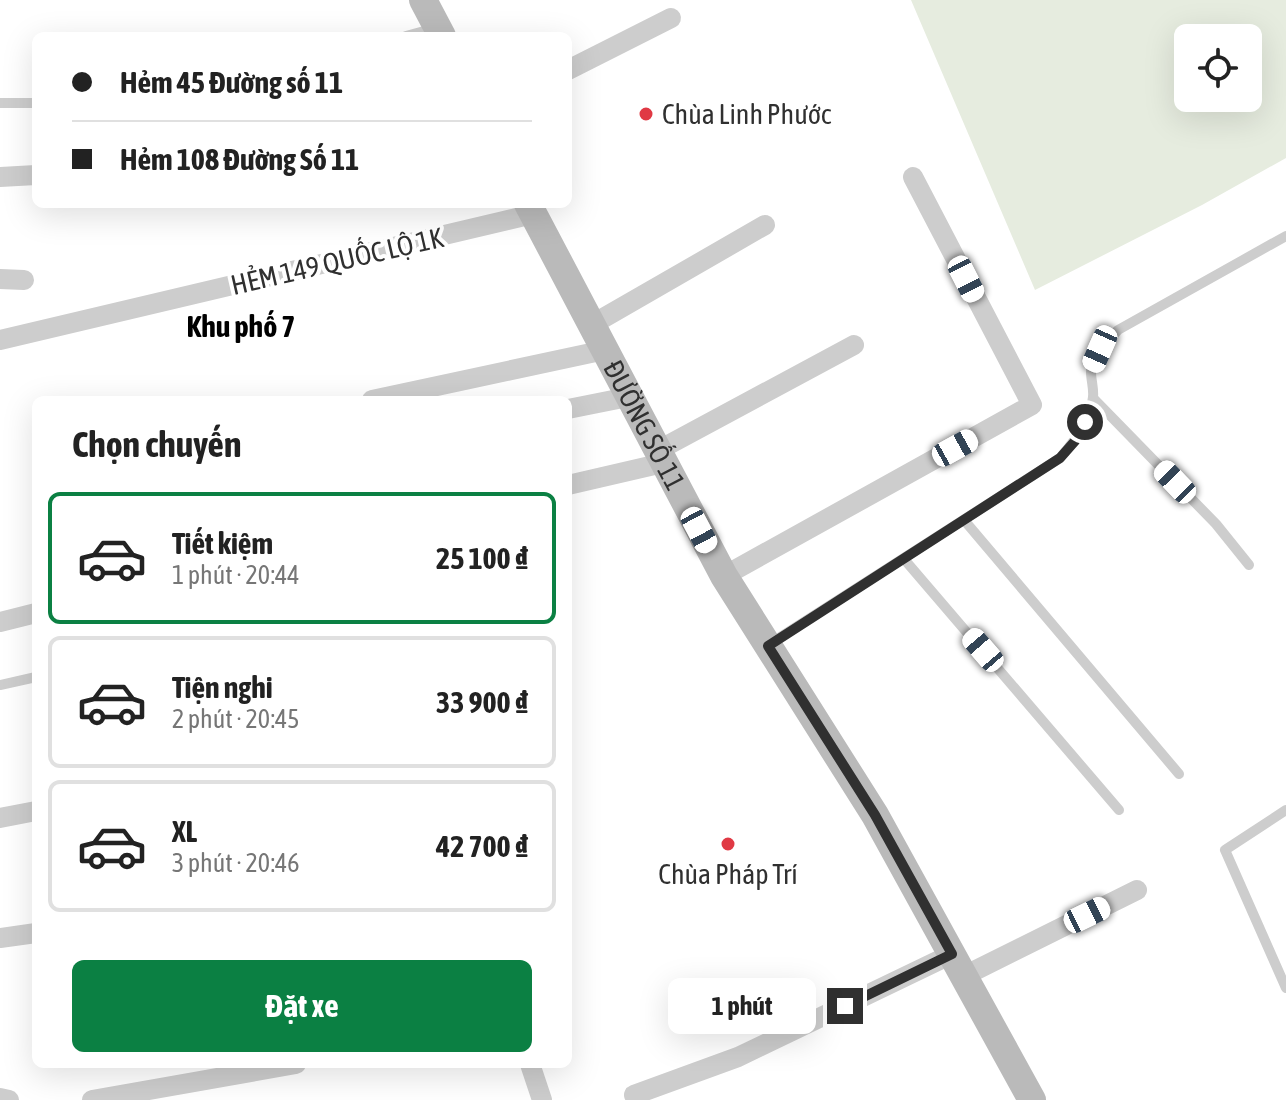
<!DOCTYPE html>
<html lang="vi">
<head>
<meta charset="utf-8">
<style>
  body { margin:0; font-family:"Asap Condensed",sans-serif; background:#f2f2f2; color:#222; height:100vh; display:flex; flex-direction:column; font-size:30px; white-space:nowrap }
  * { box-sizing:border-box; margin:0 }
  p { font-size:26px; color:#767676 }
  .icon { flex:none; width:44px; height:44px; fill:none; stroke:currentColor; stroke-width:2; stroke-linecap:round; stroke-linejoin:round }
  .map { position:relative; flex:1; overflow:hidden }
  .details { position:absolute; left:32px; top:396px; width:540px; height:672px; display:flex; flex-direction:column; background:#fff; border-radius:12px; box-shadow:0 8px 32px #0002 }
  .details>* { flex:none }
  .hud { position:absolute; left:32px; top:32px; width:540px; height:176px; border-radius:12px; box-shadow:0 8px 32px #0002; display:grid; align-content:center; height:176px; padding:0 40px; background:#fff }
  .buttons { position:absolute; left:1174px; top:24px; display:grid; gap:16px }
  .buttons a { display:grid; place-items:center; width:88px; height:88px; border-radius:12px; background:#fff; box-shadow:0 8px 32px #0002; font-size:40px }
  .end { position:absolute; width:36px; height:36px; margin:-18px; border:10px solid #303030; background:#fff; box-shadow:0 0 0 4px #fff }
  .from { border-radius:50% }
  .bubble { position:absolute; height:56px; border-radius:12px; background:#fff; box-shadow:0 8px 32px #0002; font-size:26px; font-weight:700; line-height:56px; text-align:center }
  .car { position:absolute; width:24px; height:48px; margin:-24px -12px; border-radius:10px; box-shadow:0 0 6px 2px #0007; background:linear-gradient(#fff 24%,#345 0 40%,#fff 0 76%,#345 0 86%,#fff 0) }
  .hud b { display:flex; align-items:center; gap:28px; height:76px; font-size:30px }
  .hud b+b { border-top:2px solid #e0e0e0 }
  .hud i { width:20px; height:20px; background:#222 }
  ul { padding:0; list-style:none }
  li { display:flex; align-items:center; gap:24px; height:132px; margin:0 16px 12px; padding:0 24px; border:4px solid #e0e0e0; border-radius:12px }
  li div { flex:1 }
  li b { display:block; font-size:30px }
  li em { font-style:normal; font-weight:700 }
  li.current { border-color:#0b8043 }
  li>.icon { width:72px; height:72px; stroke-width:1.5 }
  h2 { padding:0 40px; font-size:36px; line-height:96px }
  .button { display:flex; gap:16px; margin-top:auto; padding:16px 40px }
  .button a { flex:1; height:92px; border-radius:12px; background:#0b8043; color:#fff; font-size:32px; font-weight:700; line-height:92px; text-align:center }
  .map>svg:first-child { display:block }
  .garden { fill:#e6ecdf; fill-rule:evenodd }
  .lines { fill:none; stroke-linecap:round; stroke-linejoin:round }
  .service { stroke:#cdcdcd; stroke-width:10 }
  .minor { stroke:#cdcdcd; stroke-width:20 }
  .secondary { stroke:#bababa; stroke-width:28 }
  .route { stroke:#303030; stroke-width:10 }
  .poi-dot { fill:#e03944; stroke:#fff; stroke-width:3 }
  .labels { text-anchor:middle; stroke-width:8; stroke-linejoin:round; paint-order:stroke }
  .poi-label { font-size:28px; fill:#303030; stroke:#fff; text-anchor:start }
  .street-label { font-size:28px; fill:#303030; stroke:#fff }
  .neighbourhood-label { font-size:30px; font-weight:bold; fill:#000; stroke:#fff }
</style>
</head>
<body>
<div class="map">
<svg width="1286" height="1100" viewBox="0 0 1286 1100">
  <rect width="100%" height="100%" fill="#fff"/>
  <path class="garden" d="M911,0H1286V158L1202,205L1035,290ZM1188,38H1248V98H1188Z"/>
  <g class="lines">
    <g class="service">
      <polyline points="406,36 435,28"/>
      <polyline points="0,103 36,103"/>
      <polyline points="1093,398 1216,524 1249,565"/>
      <polyline points="964,520 1179,774"/>
      <polyline points="904,559 1119,810"/>
      <path d="M768,645L1060,458C1074,442 1091,420 1093,397C1094,389 1091,380 1091,372C1092,355 1107,342 1118,330L1286,236"/>
      <polyline points="0,685 36,677"/>
      <polyline points="1286,810 1225,850 1286,988"/>
    </g>
    <g class="minor">
      <polyline points="568,70 671,18"/>
      <polyline points="0,177 36,175"/>
      <polyline points="0,279 24,280"/>
      <polyline points="593,324 765,225"/>
      <polyline points="0,340 533,214"/>
      <polyline points="372,400 605,350"/>
      <polyline points="568,409 628,397"/>
      <polyline points="657,451 854,345"/>
      <polyline points="568,485 663,463"/>
      <polyline points="724,576 1032,405 913,177"/>
      <polyline points="0,622 36,613"/>
      <polyline points="0,818 36,811"/>
      <polyline points="0,938 36,933"/>
      <polyline points="964,976 1137,890"/>
      <polyline points="530,1064 542,1100"/>
      <polyline points="634,1095 738,1057 952,954"/>
      <polyline points="0,1098 9,1100"/>
      <polyline points="92,1100 296,1064"/>
    </g>
    <g class="secondary">
      <polyline points="423,0 442,36"/>
      <path id="s1" d="M528,204L724,576L875,815L1032,1100"/>
    </g>
  </g>
  <g class="lines">
    <polyline class="route" points="845,1006 952,954 875,815 768,646 1060,458 1075,441 1085,422"/>
  </g>
  <g class="poi-dot">
    <circle cx="646" cy="114" r="8"/>
    <circle cx="728" cy="844" r="8"/>
  </g>
  <g class="labels">
    <g class="poi-label">
      <text x="662" y="124">Chùa Linh Phước</text>
      <text x="728" y="884" text-anchor="middle">Chùa Pháp Trí</text>
    </g>
    <g class="street-label">
      <text transform="translate(337 261) rotate(-13)" y="10">HẺM 149 QUỐC LỘ 1K</text>
      <text dy="10" stroke="none"><textPath href="#s1" startOffset="250">ĐƯỜNG SỐ 11</textPath></text>
    </g>
    <g class="neighbourhood-label">
      <text x="241" y="337">Khu phố 7</text>
    </g>
  </g>
</svg>
<div class="buttons">
<a><svg class="icon" aria-label="locate" viewBox="0 0 24 24"><circle cx="12" cy="12" r="6"/><path d="M12 2v4M12 18v4M2 12h4M18 12h4"/></svg></a>
</div>
<i class="end from" style="left:1085px;top:422px"></i>
<i class="end" style="left:845px;top:1006px"></i>
<div class="bubble" style="left:668px;top:978px;width:148px">1 phút</div>
<i class="car" style="left:966px;top:279px;rotate:153deg"></i>
<i class="car" style="left:1100px;top:349px;rotate:204deg"></i>
<i class="car" style="left:955px;top:448px;rotate:61deg"></i>
<i class="car" style="left:1175px;top:482px;rotate:316deg"></i>
<i class="car" style="left:699px;top:530px;rotate:152deg"></i>
<i class="car" style="left:983px;top:650px;rotate:319deg"></i>
<i class="car" style="left:1087px;top:915px;rotate:64deg"></i>
<div class="hud">
<b><i class="from"></i>Hẻm 45 Đường số 11</b>
<b><i></i>Hẻm 108 Đường Số 11</b>
</div>
<section class="details">
<h2>Chọn chuyến</h2>
<ul>
<li class="current"><svg class="icon" aria-label="car" viewBox="0 0 24 24"><path d="M5 17H2v-5l4-1 3-4h7l3 4 3 1v5h-3M9 17h6M6 11h13"/><circle cx="7" cy="17" r="2"/><circle cx="17" cy="17" r="2"/></svg><div><b>Tiết kiệm</b><p>1 phút · 20:44</p></div><em>25 100 ₫</em></li>
<li><svg class="icon" aria-label="car" viewBox="0 0 24 24"><path d="M5 17H2v-5l4-1 3-4h7l3 4 3 1v5h-3M9 17h6M6 11h13"/><circle cx="7" cy="17" r="2"/><circle cx="17" cy="17" r="2"/></svg><div><b>Tiện nghi</b><p>2 phút · 20:45</p></div><em>33 900 ₫</em></li>
<li><svg class="icon" aria-label="car" viewBox="0 0 24 24"><path d="M5 17H2v-5l4-1 3-4h7l3 4 3 1v5h-3M9 17h6M6 11h13"/><circle cx="7" cy="17" r="2"/><circle cx="17" cy="17" r="2"/></svg><div><b>XL</b><p>3 phút · 20:46</p></div><em>42 700 ₫</em></li>
</ul>
<div class="button"><a>Đặt xe</a></div>
</section>
</div>
</body>
</html>
